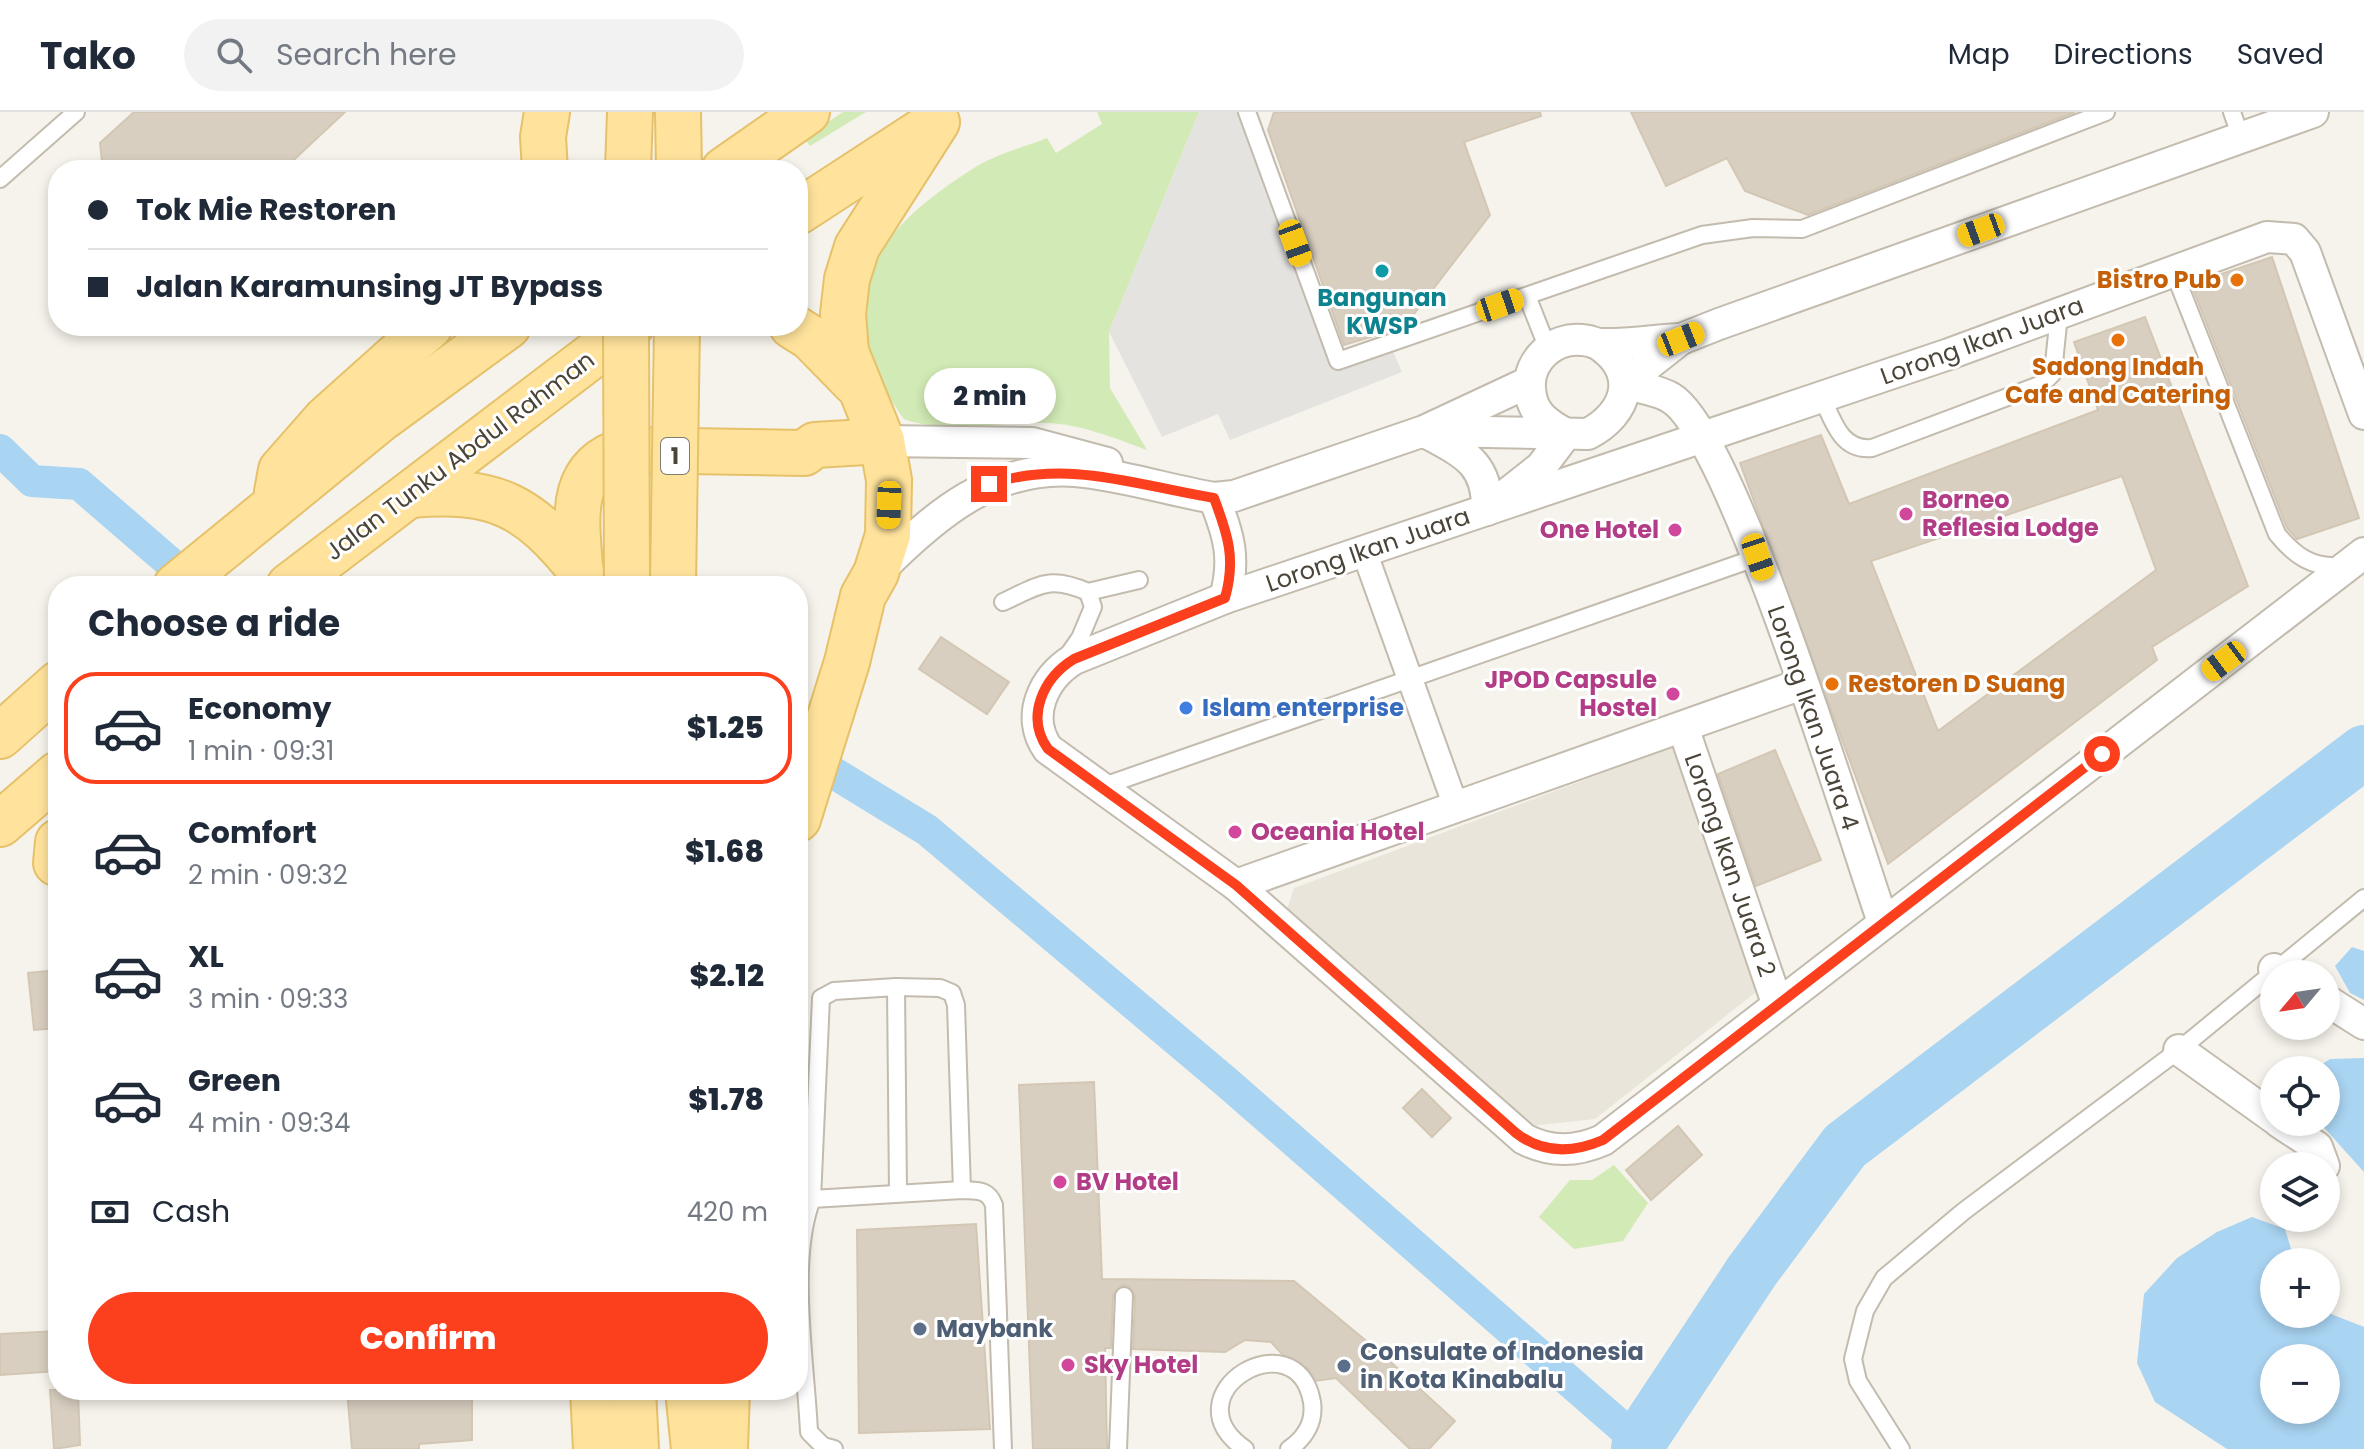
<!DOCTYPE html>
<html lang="en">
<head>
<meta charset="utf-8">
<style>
  body { margin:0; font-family:Poppins,sans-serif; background:#f2f2f3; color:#1f2937; height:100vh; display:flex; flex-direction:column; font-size:30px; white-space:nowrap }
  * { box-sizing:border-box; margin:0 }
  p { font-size:26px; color:#747a83 }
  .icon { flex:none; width:44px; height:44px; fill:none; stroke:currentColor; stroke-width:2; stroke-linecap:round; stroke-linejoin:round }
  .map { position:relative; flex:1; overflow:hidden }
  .sheet { position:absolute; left:48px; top:464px; width:760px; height:824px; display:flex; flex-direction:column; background:#fff; border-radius:32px; box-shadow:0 4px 12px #0003 }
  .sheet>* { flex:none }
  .guide { position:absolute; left:48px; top:48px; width:760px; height:176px; border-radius:32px; box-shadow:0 4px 12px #0003; display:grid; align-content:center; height:176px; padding:0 40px; background:#fff }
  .needle { width:52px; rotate:241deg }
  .buttons { position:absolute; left:2260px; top:848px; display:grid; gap:16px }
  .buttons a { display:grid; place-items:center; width:80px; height:80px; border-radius:50%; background:#fff; box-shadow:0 4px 12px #0003; font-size:40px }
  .end { position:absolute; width:36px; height:36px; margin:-18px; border:10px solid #fc3f1d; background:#fff; box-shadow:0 0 0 4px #fff }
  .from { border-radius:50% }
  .bubble { position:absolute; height:56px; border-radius:28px; background:#fff; box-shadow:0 4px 12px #0003; font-size:26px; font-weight:800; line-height:56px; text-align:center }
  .car { position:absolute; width:24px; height:48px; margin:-24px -12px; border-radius:10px; box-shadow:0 0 6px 2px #0007; background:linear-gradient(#f5c518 24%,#345 0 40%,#f5c518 0 76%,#345 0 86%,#f5c518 0) }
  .guide b { display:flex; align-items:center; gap:28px; height:76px; font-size:30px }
  .guide b+b { border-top:2px solid #e0e1e3 }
  .guide i { width:20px; height:20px; background:#1f2937 }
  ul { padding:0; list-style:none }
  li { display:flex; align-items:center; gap:24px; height:112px; margin:0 16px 12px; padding:0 24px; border:4px solid transparent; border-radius:32px }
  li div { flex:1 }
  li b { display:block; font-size:30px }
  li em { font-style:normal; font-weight:800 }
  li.current { border-color:#fc3f1d }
  li>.icon { width:72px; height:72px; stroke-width:1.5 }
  h2 { padding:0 40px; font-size:36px; line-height:96px }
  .pay { display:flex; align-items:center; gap:20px; height:88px; padding:0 40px; font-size:30px }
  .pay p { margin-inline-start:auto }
  .cta { display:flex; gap:16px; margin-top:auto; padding:16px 40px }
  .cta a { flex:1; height:92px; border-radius:48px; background:#fc3f1d; color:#fff; font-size:32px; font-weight:800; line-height:92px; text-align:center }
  header { display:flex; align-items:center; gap:48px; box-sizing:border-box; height:112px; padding:0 40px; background:#fff; border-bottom:2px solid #e0e1e3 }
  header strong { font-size:38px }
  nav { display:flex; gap:44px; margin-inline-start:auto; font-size:28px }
  .search { width:560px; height:72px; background:#f2f2f3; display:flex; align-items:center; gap:20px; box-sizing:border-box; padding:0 28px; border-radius:44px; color:#747a83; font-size:30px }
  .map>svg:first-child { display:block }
  .residential { fill:#eae5da }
  .green { fill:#d2eab5 }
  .parking { fill:#e5e3e0 }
  .water { fill:#a9d4f2; fill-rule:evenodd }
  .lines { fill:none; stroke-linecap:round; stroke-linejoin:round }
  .canal { stroke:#a9d4f2; stroke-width:32 }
  .river { stroke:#a9d4f2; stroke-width:54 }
  .building { fill:#d8cfc1; stroke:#d3c7b4; stroke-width:2; fill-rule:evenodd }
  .service-casing { stroke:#c2bbae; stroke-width:20 }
  .pedestrian-casing { stroke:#c2bbae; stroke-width:28 }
  .minor-casing { stroke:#c2bbae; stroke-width:34 }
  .primary-casing { stroke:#e6c16a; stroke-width:48 }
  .service { stroke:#fff; stroke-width:16 }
  .pedestrian { stroke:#fff; stroke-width:24 }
  .minor { stroke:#fff; stroke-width:30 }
  .primary { stroke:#ffe39c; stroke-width:44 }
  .primary-bridge-casing { stroke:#e6c16a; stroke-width:48; stroke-linecap:butt }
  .primary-bridge { stroke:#ffe39c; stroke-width:44 }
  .route { stroke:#fc3f1d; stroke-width:10 }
  .culture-dot { fill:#0f9aa8; stroke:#fff; stroke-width:3 }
  .food-dot { fill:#e8710a; stroke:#fff; stroke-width:3 }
  .hotel-dot { fill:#d1479c; stroke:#fff; stroke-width:3 }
  .shop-dot { fill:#3f7fe0; stroke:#fff; stroke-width:3 }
  .service-dot { fill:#5c6f8a; stroke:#fff; stroke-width:3 }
  .labels { text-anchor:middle; stroke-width:6; stroke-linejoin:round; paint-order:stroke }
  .shield { fill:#fff; stroke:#817c74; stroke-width:2 }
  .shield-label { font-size:22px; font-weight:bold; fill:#4b4439 }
  .food-label { font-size:24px; font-weight:bold; fill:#c56008; stroke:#fff; text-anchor:end }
  .culture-label { font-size:24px; font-weight:bold; fill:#0d838f; stroke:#fff }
  .street-label { font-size:24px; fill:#4b4439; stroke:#fff }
  .hotel-label { font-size:24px; font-weight:bold; fill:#b23c85; stroke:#fff; text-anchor:start }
  .shop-label { font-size:24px; font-weight:bold; fill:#366cbe; stroke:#fff; text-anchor:start }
  .service-label { font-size:24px; font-weight:bold; fill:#4e5e75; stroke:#fff; text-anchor:start }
</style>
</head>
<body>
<header>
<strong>Tako</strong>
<div class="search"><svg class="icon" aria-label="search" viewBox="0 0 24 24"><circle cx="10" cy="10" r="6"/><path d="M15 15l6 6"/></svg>Search here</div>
<nav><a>Map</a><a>Directions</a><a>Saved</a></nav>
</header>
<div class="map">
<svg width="2364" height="1337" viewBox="0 0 2364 1337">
  <rect width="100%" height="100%" fill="#f6f3ec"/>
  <polygon class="residential" points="1673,635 1760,877 1595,1007 1530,1014 1287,797 1294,776"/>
  <g class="green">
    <polygon points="843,0 866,0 810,34 804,26"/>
    <path d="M1097,0H1199L1109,220L1110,276L1147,338C1114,326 1081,312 1046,311C1005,309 940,322 904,307C821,191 871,119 979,53C999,41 1025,35 1047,26L1056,41L1102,12Z"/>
    <polygon points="1614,1053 1648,1091 1623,1129 1574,1137 1539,1105 1570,1068 1592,1068"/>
  </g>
  <polygon class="parking" points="1199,0 1258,0 1345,247 1390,232 1402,260 1230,328 1218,302 1162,325 1109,220"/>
  <g class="water">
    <polygon points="2352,835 2364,839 2364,888 2350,881 2335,854"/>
    <polygon points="2364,946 2364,1060 2319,1010 2326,1010 2326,958 2313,958 2330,947"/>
    <path d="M2252,1105L2285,1117L2295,1150H2274V1202L2326,1200L2364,1215V1337H2227L2155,1290L2137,1251L2144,1182L2177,1146L2217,1120ZM2274,1246H2326V1298H2274Z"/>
  </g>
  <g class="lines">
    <g class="canal">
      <polyline points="0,338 32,369 79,372 197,474"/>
      <polyline points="798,639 927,718 1224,968 1639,1330"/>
    </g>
    <polyline class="river" points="1638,1337 1639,1330 1752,1159 1845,1034 2364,640"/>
  </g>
  <g class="building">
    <polygon points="134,0 345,0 283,58 103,58 100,31"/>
    <polygon points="1274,0 1540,0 1541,4 1464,30 1490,103 1404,215 1344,233 1268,18"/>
    <polygon points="1631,0 2075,0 1808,103 1745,79 1727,46 1666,74"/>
    <polygon points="2272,145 2359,406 2297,427 2287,416 2191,172"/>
    <path d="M2145,205L2248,474L2152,535L2157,548L1888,752L1740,351L1821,323L1849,392L2098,298L2074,230ZM2122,364L2156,458L1938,619L1871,449Z"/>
    <polygon points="941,525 1009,570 987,602 919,557"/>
    <polygon points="1775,638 1821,748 1756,774 1718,662"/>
    <polygon points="58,858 58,916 34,918 28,861"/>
    <polygon points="1094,970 1102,1167 1294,1169 1382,1242 1455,1309 1429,1337 1410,1337 1336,1266 1315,1269 1308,1257 1282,1242 1271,1230 1245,1228 1225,1240 1133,1237 1135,1184 1130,1175 1124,1173 1113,1183 1111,1236 1105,1236 1107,1337 1033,1337 1019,973"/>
    <polygon points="1422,977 1451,1006 1432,1025 1403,996"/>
    <polygon points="1678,1014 1702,1043 1651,1088 1626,1058"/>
    <polygon points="976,1112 990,1317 859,1321 857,1118"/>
    <polygon points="58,1219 58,1259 0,1263 0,1222"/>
    <polygon points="50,1278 78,1278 80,1333 54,1337"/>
    <polygon points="347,1278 472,1278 472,1328 419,1332 419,1337 352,1337"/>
  </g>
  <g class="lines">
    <defs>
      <g id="service">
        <polyline points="1247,0 1338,249 1702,123 1753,116 1802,117 2106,0"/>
        <polyline points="2232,0 2241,26"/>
        <polyline points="0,67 76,0"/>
        <path d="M2174,160L2277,422C2295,444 2312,456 2341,454"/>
        <polyline points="1527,184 1548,237"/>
        <path d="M1822,285C1833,309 1841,339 1872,336L2042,272L2053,261L2059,202"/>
        <polyline points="1088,480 1139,468"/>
        <path d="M1003,490C1040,473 1049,463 1088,480L1093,495L1080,526L1066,546"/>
        <polyline points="1101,675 1758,445"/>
        <polyline points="896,875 940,876 952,881 956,893 962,1078"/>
        <polyline points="812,1087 821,886 834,879 896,875 898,1080"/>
        <path d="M834,1337L823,1334L809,1320C806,1252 788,1148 812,1087L962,1078C978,1079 988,1077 994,1093L1003,1337"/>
        <polyline points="1118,1337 1124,1184"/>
        <path d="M1245,1337C1166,1282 1297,1204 1312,1290C1315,1310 1305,1326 1289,1337"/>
        <polyline points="1901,1337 1858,1269 1853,1247 1865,1199 1884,1166 1964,1099 2179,938 2364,786"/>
      </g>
      <polyline id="pedestrian" points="1364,439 1456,695"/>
      <g id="minor">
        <polyline points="1625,271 1681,227 1719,212 2313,0"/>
        <path d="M1625,271C1639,276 1659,278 1671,286C1732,322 1853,724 1883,810"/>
        <path d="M2364,302L2305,140L2294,127L2267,125L1949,242L1225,486L1074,547C1043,566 1025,605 1048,637L1236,773L1524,1027C1551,1041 1576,1040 1603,1028L2364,441"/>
        <path d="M1434,319L1588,322C1628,301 1640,260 1598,232"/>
        <path d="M1425,320C1463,341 1488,350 1487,398"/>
        <path d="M1566,322C1546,311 1531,301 1530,276C1528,248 1554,225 1582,228C1588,228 1594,231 1600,232C1627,233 1655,228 1681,227"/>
        <polyline points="882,329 1032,331 1107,351"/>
        <polyline points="1503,385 1541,355 1566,322"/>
        <path d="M1214,386C1229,423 1236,447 1225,486"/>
        <path d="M881,457C935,403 993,353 1075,359C1122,363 1168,378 1214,386L1234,384L1424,319L1529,270"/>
        <polyline points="1683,615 1777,891"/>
        <polyline points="1236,773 1802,572"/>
        <polyline points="2274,857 2283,862"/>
        <polyline points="2326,888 2364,912"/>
        <polyline points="2179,938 2274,1006"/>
        <polyline points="2279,1010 2317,1035 2324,1054"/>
      </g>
      <g id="primary">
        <polyline points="678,0 679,58"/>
        <polyline points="545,58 543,25 547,0"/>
        <polyline points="628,58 630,0"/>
        <polyline points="724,58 807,0"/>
        <polyline points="798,100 927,16"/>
        <polyline points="792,214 811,226 855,271"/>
        <polyline points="277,380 281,358 325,308 430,214"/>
        <path d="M411,383C496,376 528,393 581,459"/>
        <polyline points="176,474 382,306 508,214"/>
        <polyline points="289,474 631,214"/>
        <path d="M581,474C580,420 560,358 625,338L804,341L815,333L882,329"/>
        <polyline points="0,624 58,572"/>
        <polyline points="798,707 847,550 863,484 876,461 888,423 889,368 882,329 846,240 843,202 847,167 857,135 937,10"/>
        <polyline points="0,712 58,662"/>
        <polyline points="56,751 58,730"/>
        <polyline points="593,1278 596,1337"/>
        <polyline points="633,1278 636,1337"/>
        <polyline points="688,1278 694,1337"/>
        <polyline points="725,1337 727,1278"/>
      </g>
    </defs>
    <use href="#service" class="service-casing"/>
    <use href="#pedestrian" class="pedestrian-casing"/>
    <use href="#minor" class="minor-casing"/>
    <use href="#primary" class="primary-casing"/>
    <use href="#service" class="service"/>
    <use href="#pedestrian" class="pedestrian"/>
    <use href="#minor" class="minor"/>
    <use href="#primary" class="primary"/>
    <defs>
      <g id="primary-bridge">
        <polyline points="626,214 627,474"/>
        <polyline points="673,474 677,214"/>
      </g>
    </defs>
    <use href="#primary-bridge" class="primary-bridge-casing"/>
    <use href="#primary-bridge" class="primary-bridge"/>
  </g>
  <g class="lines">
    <path class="route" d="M989,372C1069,347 1135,373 1214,386C1228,423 1236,447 1225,486L1074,547C1043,566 1025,605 1048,637L1236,773L1516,1021C1543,1042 1573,1041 1603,1028L2102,642"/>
  </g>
  <circle class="culture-dot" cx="1382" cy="159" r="8"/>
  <g class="food-dot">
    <circle cx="2237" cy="168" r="8"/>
    <circle cx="2118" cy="228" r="8"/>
    <circle cx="1832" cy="572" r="8"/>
  </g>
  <g class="hotel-dot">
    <circle cx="1906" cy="402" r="8"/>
    <circle cx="1675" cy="418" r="8"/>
    <circle cx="1673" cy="582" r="8"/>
    <circle cx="1235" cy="720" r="8"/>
    <circle cx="1060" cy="1070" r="8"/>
    <circle cx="1068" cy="1253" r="8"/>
  </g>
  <circle class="shop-dot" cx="1186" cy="596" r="8"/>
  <g class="service-dot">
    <circle cx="920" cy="1217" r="8"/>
    <circle cx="1344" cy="1254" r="8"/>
  </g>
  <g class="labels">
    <rect class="shield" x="661" y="326" width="28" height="36" rx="6"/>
    <g class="shield-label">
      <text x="675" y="352">1</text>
    </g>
    <g class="food-label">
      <text x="2221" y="176">Bistro Pub</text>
      <text x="2118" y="263" text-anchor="middle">Sadong Indah<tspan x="2118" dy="28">Cafe and Catering</tspan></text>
      <text x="1848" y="580" text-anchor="start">Restoren D Suang</text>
    </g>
    <g class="culture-label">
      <text x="1382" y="194">Bangunan<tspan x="1382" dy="28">KWSP</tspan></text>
    </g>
    <g class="street-label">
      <text transform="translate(1982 229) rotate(-20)" y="8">Lorong Ikan Juara</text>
      <text transform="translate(460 344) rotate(-37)" y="8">Jalan Tunku Abdul Rahman</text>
      <text transform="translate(1368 438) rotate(-19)" y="8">Lorong Ikan Juara</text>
      <text transform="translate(1813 606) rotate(71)" y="8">Lorong Ikan Juara 4</text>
      <text transform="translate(1730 753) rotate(71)" y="8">Lorong Ikan Juara 2</text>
    </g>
    <g class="hotel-label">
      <text x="1922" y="396">Borneo<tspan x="1922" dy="28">Reflesia Lodge</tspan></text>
      <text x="1659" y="426" text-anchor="end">One Hotel</text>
      <text x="1657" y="576" text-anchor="end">JPOD Capsule<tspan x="1657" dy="28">Hostel</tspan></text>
      <text x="1251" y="728">Oceania Hotel</text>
      <text x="1076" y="1078">BV Hotel</text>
      <text x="1084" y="1261">Sky Hotel</text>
    </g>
    <g class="shop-label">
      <text x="1202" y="604">Islam enterprise</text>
    </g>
    <g class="service-label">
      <text x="936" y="1225">Maybank</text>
      <text x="1360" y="1248">Consulate of Indonesia<tspan x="1360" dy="28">in Kota Kinabalu</tspan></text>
    </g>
  </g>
</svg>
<div class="buttons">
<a><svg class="needle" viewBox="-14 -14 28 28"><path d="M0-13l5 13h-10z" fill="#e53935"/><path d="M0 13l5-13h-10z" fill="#747a83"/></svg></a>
<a><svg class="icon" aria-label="locate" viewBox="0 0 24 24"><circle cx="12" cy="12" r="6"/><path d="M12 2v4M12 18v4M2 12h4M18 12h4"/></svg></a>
<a><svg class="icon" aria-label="layers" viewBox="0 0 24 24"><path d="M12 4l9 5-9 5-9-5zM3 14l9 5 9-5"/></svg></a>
<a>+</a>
<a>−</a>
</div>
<i class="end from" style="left:2102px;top:642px"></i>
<i class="end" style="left:989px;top:372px"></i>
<div class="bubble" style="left:924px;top:256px;width:132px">2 min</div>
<i class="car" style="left:1981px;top:118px;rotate:250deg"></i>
<i class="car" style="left:1295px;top:131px;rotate:160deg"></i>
<i class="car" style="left:1500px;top:193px;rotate:71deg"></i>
<i class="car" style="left:1681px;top:227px;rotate:68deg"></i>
<i class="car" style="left:889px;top:393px;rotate:182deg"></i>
<i class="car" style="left:1758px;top:445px;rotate:161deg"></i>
<i class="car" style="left:2224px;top:549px;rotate:233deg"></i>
<div class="guide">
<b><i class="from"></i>Tok Mie Restoren</b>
<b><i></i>Jalan Karamunsing JT Bypass</b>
</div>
<section class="sheet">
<h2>Choose a ride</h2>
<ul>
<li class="current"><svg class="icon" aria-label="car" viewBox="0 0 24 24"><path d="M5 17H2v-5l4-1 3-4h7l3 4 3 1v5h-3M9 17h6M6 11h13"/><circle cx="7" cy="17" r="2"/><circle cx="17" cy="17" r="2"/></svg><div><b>Economy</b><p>1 min · 09:31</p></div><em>$1.25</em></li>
<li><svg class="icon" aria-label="car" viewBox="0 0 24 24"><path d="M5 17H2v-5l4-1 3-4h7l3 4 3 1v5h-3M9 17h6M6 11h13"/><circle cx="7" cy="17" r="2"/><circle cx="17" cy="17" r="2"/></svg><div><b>Comfort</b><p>2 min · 09:32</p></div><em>$1.68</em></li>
<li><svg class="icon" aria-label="car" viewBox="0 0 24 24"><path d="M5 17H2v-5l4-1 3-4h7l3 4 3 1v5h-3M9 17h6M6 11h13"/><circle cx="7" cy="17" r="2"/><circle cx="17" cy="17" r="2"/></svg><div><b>XL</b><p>3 min · 09:33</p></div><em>$2.12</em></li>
<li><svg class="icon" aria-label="car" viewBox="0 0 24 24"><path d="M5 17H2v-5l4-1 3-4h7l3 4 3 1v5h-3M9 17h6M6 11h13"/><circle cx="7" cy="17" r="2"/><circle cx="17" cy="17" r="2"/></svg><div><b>Green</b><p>4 min · 09:34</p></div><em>$1.78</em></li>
</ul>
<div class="pay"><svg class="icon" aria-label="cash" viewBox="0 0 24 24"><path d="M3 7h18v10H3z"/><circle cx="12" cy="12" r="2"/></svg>Cash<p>420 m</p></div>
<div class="cta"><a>Confirm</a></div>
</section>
</div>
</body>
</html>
